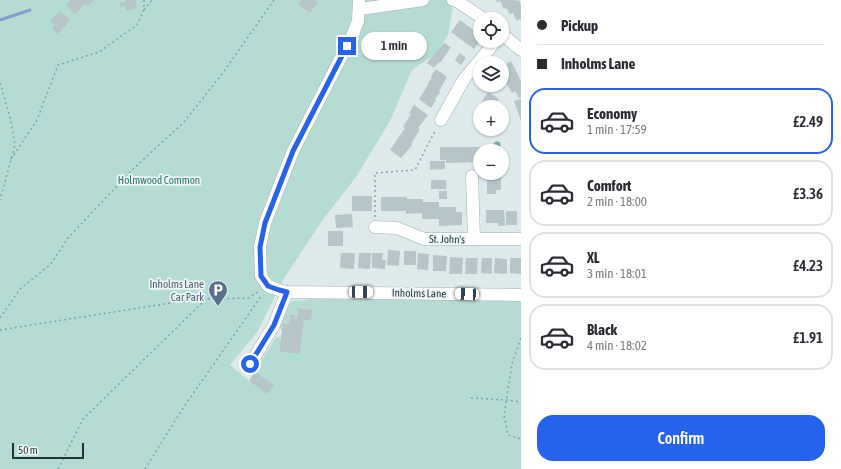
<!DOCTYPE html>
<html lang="en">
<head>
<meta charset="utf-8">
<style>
  body { margin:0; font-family:"Asap Condensed",sans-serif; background:#f2f2f3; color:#2b2b33; height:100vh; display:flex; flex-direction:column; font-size:15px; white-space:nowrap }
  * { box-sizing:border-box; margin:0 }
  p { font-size:13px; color:#7c7c81 }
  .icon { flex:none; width:22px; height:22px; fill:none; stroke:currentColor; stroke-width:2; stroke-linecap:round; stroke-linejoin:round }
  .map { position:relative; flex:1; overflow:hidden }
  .side { display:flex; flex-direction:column; background:#fff; width:320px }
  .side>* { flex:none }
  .banner { display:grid; align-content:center; height:88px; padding:0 16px; background:#fff }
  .fabs { position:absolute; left:473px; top:12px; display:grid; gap:8px }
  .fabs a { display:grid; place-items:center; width:36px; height:36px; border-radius:50%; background:#fff; box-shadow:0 1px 3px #0004; font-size:20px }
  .scale { position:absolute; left:12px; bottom:10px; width:72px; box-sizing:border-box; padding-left:4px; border:2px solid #1f333a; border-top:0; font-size:11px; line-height:14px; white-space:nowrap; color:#1f333a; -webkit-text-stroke:3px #eef7f7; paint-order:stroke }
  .end { position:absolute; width:18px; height:18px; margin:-9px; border:5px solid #2563eb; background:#fff; box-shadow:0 0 0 2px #fff }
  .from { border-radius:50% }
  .bubble { position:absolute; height:28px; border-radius:14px; background:#fff; box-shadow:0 1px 3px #0004; font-size:13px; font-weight:600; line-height:28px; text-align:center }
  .car { position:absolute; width:12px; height:24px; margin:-12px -6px; border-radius:5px; box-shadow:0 0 3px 1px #0007; background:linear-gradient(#fff 24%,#345 0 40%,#fff 0 76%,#345 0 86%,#fff 0) }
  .banner b { display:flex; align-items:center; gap:14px; height:38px; font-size:15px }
  .banner b+b { border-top:1px solid #e1e1e2 }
  .banner i { width:10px; height:10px; background:#2b2b33 }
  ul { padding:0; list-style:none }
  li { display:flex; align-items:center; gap:12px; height:66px; margin:0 8px 6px; padding:0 8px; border:2px solid #e1e1e2; border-radius:16px }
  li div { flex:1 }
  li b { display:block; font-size:15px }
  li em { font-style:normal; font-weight:600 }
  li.selected { border-color:#2563eb }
  li>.icon { width:36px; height:36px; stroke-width:1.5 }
  .cta { display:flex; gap:8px; margin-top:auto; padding:8px 16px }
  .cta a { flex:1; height:46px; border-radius:16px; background:#2563eb; color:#fff; font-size:16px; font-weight:600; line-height:46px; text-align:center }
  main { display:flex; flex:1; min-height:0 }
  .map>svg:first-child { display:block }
  .green { fill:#b5dcd4 }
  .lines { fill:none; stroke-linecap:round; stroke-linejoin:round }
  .stream { stroke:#829dd2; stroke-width:3 }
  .building { fill:#b6c6c8 }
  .minor-casing { stroke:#a4b2b5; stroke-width:13 }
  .path { stroke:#7ca5af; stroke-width:1.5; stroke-dasharray:2 3; stroke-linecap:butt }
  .minor { stroke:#fff; stroke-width:12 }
  .tree { fill:#79a8a4 }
  .route { stroke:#2563eb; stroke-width:5 }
  .labels { text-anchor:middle; stroke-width:3.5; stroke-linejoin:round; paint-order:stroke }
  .park-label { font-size:11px; fill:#28726a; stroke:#eef7f7 }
  .street-label { font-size:11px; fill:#1f333a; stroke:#eef7f7 }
  .service-label { font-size:11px; fill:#4e5e75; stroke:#eef7f7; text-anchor:end }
</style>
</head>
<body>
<main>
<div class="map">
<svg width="521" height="469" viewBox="0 0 521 469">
  <rect width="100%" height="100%" fill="#dde9ea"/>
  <polygon class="green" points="0,0 454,0 448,35 433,58 431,57 412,70 390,121 356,177 324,218 283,280 258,331 230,365 249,381 276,337 281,338 279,352 300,354 304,320 311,321 313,310 298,308 297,319 295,319 295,315 290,315 289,324 283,323 282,331 277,325 292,301 306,300 314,296 521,301 521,469 0,469"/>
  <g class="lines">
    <polyline class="stream" points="0,20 30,10"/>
  </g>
  <g class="building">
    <polygon points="70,0 94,0 88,6 85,3 75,14 66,5"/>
    <polygon points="125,0 136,0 137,8 126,11 125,6 120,7 119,3 125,2"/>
    <polygon points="301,0 315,0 318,2 310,13 298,4"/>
    <polygon points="496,0 515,0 516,1 519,0 521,5 521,22 520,19 517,21 513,13 510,14 506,8 504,9 500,1 497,3"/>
    <polygon points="60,11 70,20 58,34 52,28 55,25 50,21"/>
    <polygon points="460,20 480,35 480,41 474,49 451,32"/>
    <polygon points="444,43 451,47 440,63 439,62 434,68 427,63"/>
    <polygon points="460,53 466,58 461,65 455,60"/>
    <polygon points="511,61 521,81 521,97 519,98 515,91 512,93 504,78 502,79 502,66"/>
    <polygon points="436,69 447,77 439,91 440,92 435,99 436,100 431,108 419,99 428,85 427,85 432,77 431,76"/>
    <polygon points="488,92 499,99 494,107 480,107 480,114 476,111"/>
    <polygon points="521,99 521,121 514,101"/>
    <polygon points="414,105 428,115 418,128 420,129 411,144 412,145 401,158 390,150 405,128 403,127 411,114 409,113"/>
    <polygon points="440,147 487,147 487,151 480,151 480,162 446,163 446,160 440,160"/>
    <polygon points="430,161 445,161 445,169 430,170"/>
    <polygon points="487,173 501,173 501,190 496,190 496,194 487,194"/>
    <rect x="431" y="180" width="15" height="9"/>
    <rect x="439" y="191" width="8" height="8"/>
    <rect x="352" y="196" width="20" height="15"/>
    <polygon points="381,197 407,197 407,199 423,199 423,202 439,202 439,207 456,207 456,212 462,212 462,225 439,226 439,219 422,219 422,213 406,214 406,211 381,211"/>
    <polygon points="486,210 504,210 505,226 498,226 498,223 486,223"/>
    <rect x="506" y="211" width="11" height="14"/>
    <polygon points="352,214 353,227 336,228 335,215"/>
    <rect x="328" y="231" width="15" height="15"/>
    <polygon points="388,250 400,251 399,266 387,265"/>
    <rect x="404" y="251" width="12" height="14"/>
    <polygon points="341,253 355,253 354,269 340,268"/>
    <polygon points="359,253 371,253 370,269 358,268"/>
    <polygon points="372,253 383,253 382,260 386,260 385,269 372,268"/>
    <polygon points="418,253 429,254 428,270 417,269"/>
    <polygon points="433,255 447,256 446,271 433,271"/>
    <polygon points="450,257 463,258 462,274 449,274"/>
    <polygon points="466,258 478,258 477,274 465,274"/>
    <polygon points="482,258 492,258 492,274 481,273"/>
    <polygon points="495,258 507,259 507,274 494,273"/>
    <polygon points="510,258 521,258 521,274 510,273"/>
    <polygon points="298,308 313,310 311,321 304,320 300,354 279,352 283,323 289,324 290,315 295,315 295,319 297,319"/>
    <polygon points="255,372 274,385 267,394 249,381"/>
  </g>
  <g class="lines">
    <defs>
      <g id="minor">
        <polyline points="359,0 358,21 353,34 293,151 265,223 260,247 261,276 268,286 279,290 287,292 521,295"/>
        <polyline points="453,0 457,1 484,19"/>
        <polyline points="360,9 423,0"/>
        <polyline points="502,34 521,50"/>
        <polyline points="441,120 464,79 496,41"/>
        <polyline points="472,176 474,239"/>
        <polyline points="375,227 397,228 424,239 521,239"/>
        <polyline points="250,364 274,325 287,292"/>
      </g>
    </defs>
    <use href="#minor" class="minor-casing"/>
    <g class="path">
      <polyline points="144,10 152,0"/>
      <polyline points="0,83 10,117 15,145 0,200"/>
      <polyline points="11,159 37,120 58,65 99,52 137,25 144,10 144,0"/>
      <polyline points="375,217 375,173 415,170 436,129"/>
      <polyline points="0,318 20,289 50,265 68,238 132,170 184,122 222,74 274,0"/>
      <polyline points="0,330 202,298 212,299 248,298 258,292"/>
      <polyline points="521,338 512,364 504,415 508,435 521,439"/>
      <polyline points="471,398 507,400 521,402"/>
      <polyline points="58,469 83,419 204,301 210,299"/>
      <polyline points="145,469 181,411 262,295"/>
    </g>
    <use href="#minor" class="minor"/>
  </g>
  <circle class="tree" cx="497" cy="145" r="3.5"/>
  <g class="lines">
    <polyline class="route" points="250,364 274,325 287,292 279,290 268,286 261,276 260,247 265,223 293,151 347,46"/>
  </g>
  <defs>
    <symbol id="parking-pin" viewBox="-11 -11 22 30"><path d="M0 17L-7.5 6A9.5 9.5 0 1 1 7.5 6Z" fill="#5c6f8a" stroke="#eef7f7"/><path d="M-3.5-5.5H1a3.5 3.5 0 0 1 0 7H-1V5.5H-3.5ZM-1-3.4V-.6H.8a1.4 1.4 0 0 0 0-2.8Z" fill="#fff"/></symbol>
  </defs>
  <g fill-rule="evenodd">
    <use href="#parking-pin" x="207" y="279" width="22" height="30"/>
  </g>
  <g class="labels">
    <g class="park-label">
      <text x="159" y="184">Holmwood Common</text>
    </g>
    <g class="street-label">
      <text transform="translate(447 239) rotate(1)" y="4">St. John's</text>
      <text transform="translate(419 293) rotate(1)" y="4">Inholms Lane</text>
    </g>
    <g class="service-label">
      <text x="204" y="288">Inholms Lane<tspan x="204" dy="13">Car Park</tspan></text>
    </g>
  </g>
</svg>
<div class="fabs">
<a><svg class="icon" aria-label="locate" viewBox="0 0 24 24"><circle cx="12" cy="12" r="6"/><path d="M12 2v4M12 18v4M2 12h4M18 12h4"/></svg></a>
<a><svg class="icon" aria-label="layers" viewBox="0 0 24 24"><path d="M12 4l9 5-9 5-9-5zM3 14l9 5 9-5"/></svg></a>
<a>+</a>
<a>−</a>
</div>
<div class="scale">50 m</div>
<i class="end from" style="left:250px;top:364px"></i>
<i class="end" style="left:347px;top:46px"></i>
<div class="bubble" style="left:361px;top:32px;width:66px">1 min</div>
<i class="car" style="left:361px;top:292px;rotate:90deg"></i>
<i class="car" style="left:467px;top:294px;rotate:273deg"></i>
</div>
<section class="side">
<div class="banner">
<b><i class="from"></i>Pickup</b>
<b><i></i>Inholms Lane</b>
</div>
<ul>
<li class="selected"><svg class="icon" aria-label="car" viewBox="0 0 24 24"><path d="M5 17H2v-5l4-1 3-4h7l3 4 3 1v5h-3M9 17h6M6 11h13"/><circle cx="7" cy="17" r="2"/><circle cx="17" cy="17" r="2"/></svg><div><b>Economy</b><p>1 min · 17:59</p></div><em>£2.49</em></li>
<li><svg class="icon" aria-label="car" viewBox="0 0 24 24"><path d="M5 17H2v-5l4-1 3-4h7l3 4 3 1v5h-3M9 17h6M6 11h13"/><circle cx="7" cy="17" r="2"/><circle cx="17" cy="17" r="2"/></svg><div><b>Comfort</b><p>2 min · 18:00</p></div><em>£3.36</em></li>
<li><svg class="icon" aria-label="car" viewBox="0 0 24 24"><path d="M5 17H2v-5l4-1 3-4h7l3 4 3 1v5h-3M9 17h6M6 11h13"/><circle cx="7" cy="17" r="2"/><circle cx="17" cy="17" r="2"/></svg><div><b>XL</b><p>3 min · 18:01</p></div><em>£4.23</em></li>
<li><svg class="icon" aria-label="car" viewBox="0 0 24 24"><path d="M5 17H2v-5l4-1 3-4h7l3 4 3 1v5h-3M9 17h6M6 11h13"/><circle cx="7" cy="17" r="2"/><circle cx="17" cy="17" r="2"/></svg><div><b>Black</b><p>4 min · 18:02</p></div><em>£1.91</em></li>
</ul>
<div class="cta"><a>Confirm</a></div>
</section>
</main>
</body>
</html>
